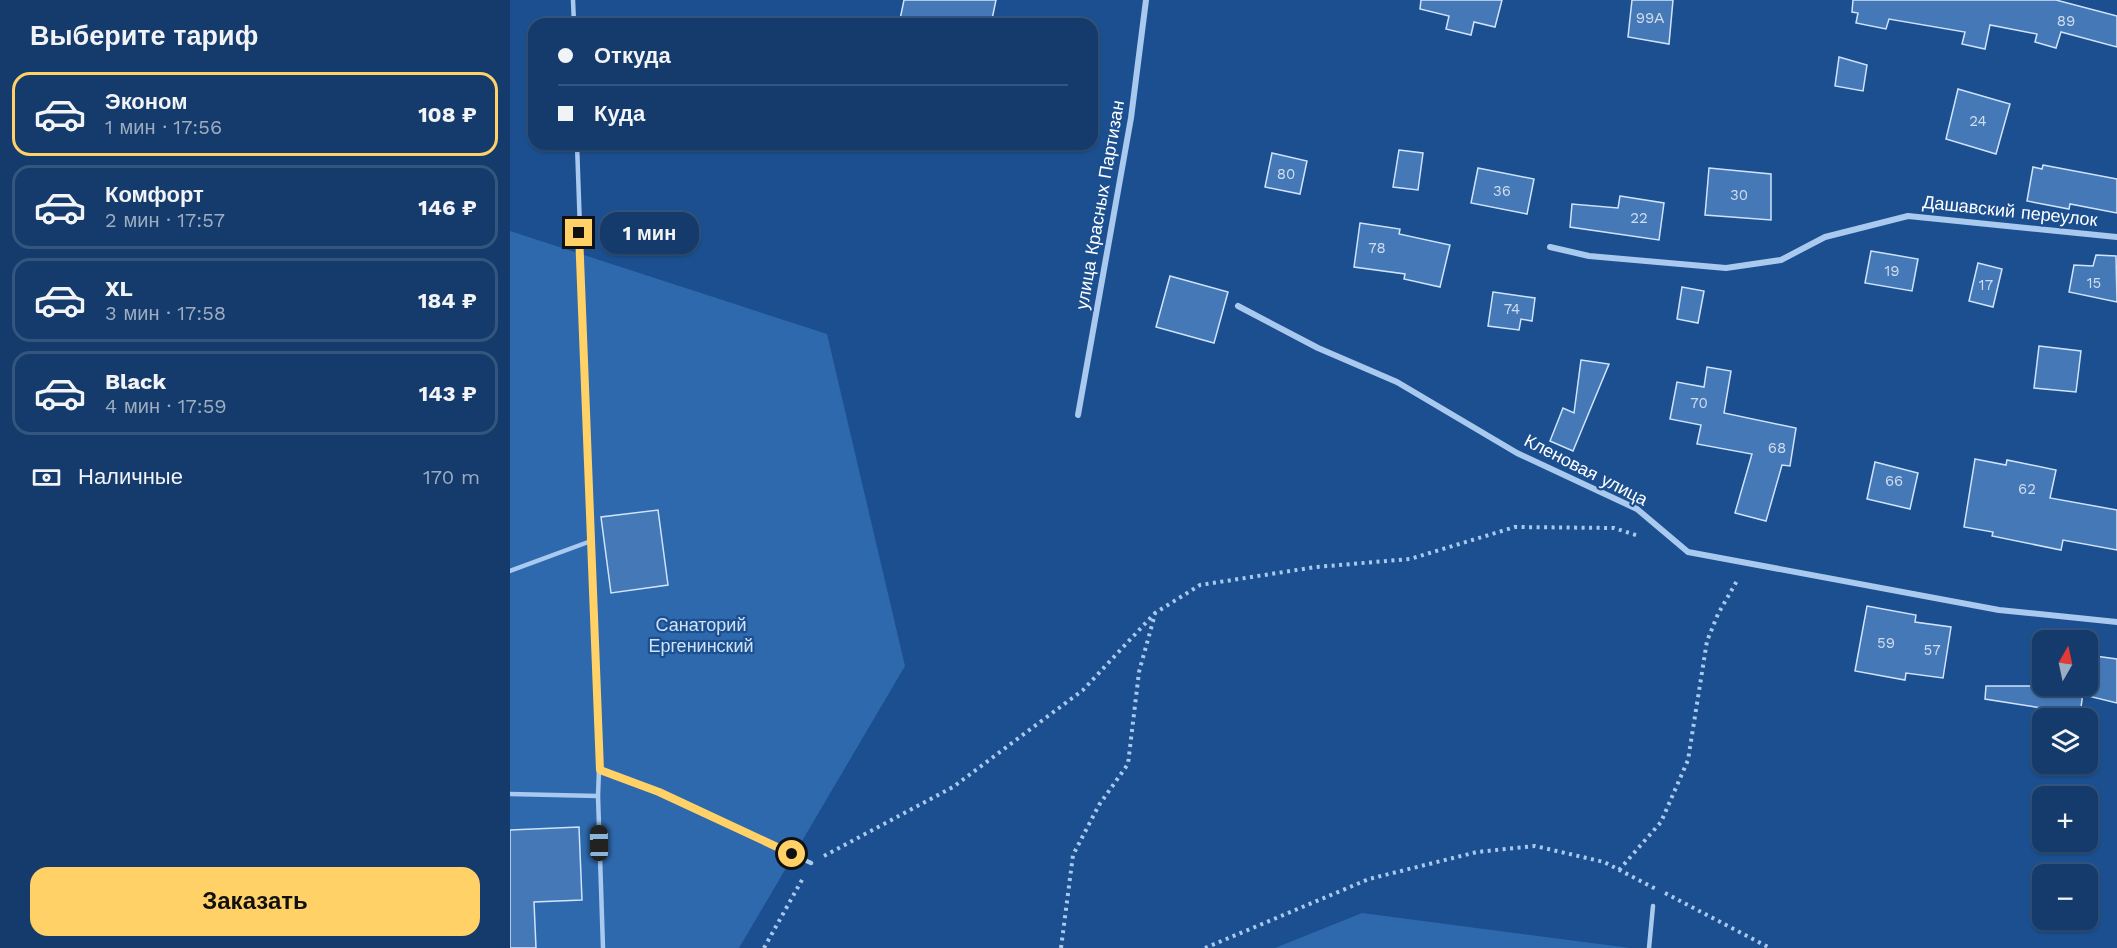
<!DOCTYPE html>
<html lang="ru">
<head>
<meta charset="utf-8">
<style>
  body { margin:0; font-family:"Work Sans",sans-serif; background:#1d4271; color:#f1f3f6; height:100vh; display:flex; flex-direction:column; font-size:22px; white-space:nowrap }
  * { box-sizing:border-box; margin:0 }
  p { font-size:20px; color:#9dadc1 }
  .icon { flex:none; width:33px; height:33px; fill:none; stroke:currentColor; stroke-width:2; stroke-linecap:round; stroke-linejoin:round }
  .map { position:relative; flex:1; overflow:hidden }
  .details { display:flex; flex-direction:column; background:#143b6b; width:510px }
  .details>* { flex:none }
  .banner { position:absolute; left:18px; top:18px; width:570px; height:132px; border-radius:18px; box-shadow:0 2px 4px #0004,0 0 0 2px #33557e; display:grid; align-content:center; height:132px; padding:0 30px; background:#143b6b }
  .needle { width:39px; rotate:9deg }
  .controls { position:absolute; left:1522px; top:630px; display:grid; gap:12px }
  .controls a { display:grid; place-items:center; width:66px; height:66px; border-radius:12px; background:#143b6b; box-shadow:0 2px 4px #0004,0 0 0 2px #33557e; font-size:30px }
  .end { position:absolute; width:27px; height:27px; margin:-14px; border:8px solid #ffd166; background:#111; box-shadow:0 0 0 3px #111 }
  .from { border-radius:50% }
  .bubble { position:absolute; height:42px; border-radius:18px; background:#143b6b; box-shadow:0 2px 4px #0004,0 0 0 2px #33557e; font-size:20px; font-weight:700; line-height:42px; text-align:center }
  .car { position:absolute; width:18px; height:36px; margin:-18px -9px; border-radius:8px; box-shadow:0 0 4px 2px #0007; background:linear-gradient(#222 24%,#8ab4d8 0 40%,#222 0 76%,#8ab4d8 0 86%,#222 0) }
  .banner b { display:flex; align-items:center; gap:21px; height:57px; font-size:22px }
  .banner b+b { border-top:2px solid #33557e }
  .banner i { width:15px; height:15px; background:#f1f3f6 }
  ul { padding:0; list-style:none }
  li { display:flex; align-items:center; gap:18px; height:84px; margin:0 12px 9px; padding:0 18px; border:3px solid #33557e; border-radius:18px }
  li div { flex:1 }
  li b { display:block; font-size:22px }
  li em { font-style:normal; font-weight:700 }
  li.current { border-color:#ffd166 }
  li>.icon { width:54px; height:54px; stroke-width:1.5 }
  h2 { padding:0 30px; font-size:27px; line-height:72px }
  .pay { display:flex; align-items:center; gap:15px; height:66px; padding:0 30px; font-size:22px }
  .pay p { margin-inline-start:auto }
  .primary-button { display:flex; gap:12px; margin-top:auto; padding:12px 30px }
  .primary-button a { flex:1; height:69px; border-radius:18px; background:#ffd166; color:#111; font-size:24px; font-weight:700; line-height:69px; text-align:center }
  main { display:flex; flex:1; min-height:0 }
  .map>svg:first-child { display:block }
  .green { fill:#2e69ad }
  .building { fill:#4478b7; stroke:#cfe3fa; stroke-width:1.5 }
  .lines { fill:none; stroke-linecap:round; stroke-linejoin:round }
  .path { stroke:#a9c9ee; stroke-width:4; stroke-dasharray:3 4.5; stroke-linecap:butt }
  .lane { stroke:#a9c9ee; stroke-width:4.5 }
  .street { stroke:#a9c9ee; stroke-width:6 }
  .route { stroke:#ffd166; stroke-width:8 }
  .labels { text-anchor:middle; stroke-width:4.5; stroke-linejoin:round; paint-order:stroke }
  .number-label { font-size:15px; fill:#d0dded }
  .street-label { font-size:18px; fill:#fff; stroke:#1b4f8f }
  .park-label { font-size:18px; fill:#cfe3fa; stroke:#1b4f8f }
</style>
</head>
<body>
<main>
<section class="details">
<h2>Выберите тариф</h2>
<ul>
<li class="current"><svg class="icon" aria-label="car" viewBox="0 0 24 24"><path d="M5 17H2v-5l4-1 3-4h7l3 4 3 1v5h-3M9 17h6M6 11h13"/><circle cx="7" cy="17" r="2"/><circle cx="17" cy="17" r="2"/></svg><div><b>Эконом</b><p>1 мин · 17:56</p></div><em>108 ₽</em></li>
<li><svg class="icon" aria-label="car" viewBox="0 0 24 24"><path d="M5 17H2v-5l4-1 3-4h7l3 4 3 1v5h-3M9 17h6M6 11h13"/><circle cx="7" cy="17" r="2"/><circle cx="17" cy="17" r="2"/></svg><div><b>Комфорт</b><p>2 мин · 17:57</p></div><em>146 ₽</em></li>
<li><svg class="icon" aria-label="car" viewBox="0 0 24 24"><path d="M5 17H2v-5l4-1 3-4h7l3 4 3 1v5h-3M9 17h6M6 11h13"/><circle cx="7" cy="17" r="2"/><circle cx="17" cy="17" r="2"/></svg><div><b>XL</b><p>3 мин · 17:58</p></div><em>184 ₽</em></li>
<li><svg class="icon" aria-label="car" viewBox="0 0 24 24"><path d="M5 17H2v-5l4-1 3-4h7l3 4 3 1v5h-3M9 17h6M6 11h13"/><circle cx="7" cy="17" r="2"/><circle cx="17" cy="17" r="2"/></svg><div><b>Black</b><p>4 мин · 17:59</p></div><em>143 ₽</em></li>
</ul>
<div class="pay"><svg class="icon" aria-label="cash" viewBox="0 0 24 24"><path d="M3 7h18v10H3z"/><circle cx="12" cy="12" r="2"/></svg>Наличные<p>170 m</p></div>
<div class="primary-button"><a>Заказать</a></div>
</section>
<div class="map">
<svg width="1607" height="948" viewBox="0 0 1607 948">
  <rect width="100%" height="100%" fill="#1b4f8f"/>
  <g class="green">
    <polygon points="0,231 317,334 395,666 229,948 0,948"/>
    <polygon points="852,913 1120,948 765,948"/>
  </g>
  <g class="building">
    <polygon points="394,0 486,0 481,24 389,24"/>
    <polygon points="911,0 992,0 985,27 964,22 961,35 936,29 939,16 910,9"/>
    <polygon points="1122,0 1163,0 1159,44 1118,37"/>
    <polygon points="1343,0 1546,0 1607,16 1607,47 1551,32 1546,48 1525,42 1527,34 1480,25 1475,49 1452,44 1455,32 1379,19 1376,29 1346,23 1348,13 1342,12"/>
    <polygon points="1329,57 1357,65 1353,91 1325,86"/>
    <polygon points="1448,89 1500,104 1486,154 1436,139"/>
    <polygon points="889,150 913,153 908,190 883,187"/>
    <polygon points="762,153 797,161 790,194 755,187"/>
    <polygon points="1533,165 1607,179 1607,213 1560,204 1559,209 1517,201 1523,167 1532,169"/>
    <polygon points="968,168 1024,179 1017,214 961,203"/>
    <polygon points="1199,168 1261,174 1261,220 1195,215"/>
    <polygon points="1110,196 1154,203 1149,240 1060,227 1062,204 1108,208"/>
    <polygon points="850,223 890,229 889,234 940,245 930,287 894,279 895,274 844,267"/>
    <polygon points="1361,251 1408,259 1402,291 1355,283"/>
    <polygon points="1586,255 1606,256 1607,302 1559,292 1564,265 1583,266"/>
    <polygon points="1468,263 1492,269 1483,307 1459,301"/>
    <polygon points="660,276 718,292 704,343 646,327"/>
    <polygon points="1172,287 1194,291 1188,323 1167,319"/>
    <polygon points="983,292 1025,298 1022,321 1011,319 1009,330 978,326"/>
    <polygon points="1529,346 1571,351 1566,392 1524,388"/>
    <polygon points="1071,360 1099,364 1063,451 1040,441 1053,408 1064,413"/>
    <polygon points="1197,367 1221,371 1214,413 1286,428 1280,466 1272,465 1256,521 1225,513 1242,454 1187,444 1191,425 1160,419 1167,382 1194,387"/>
    <polygon points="1465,459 1496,465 1497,460 1546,470 1540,498 1607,510 1607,550 1553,540 1551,550 1482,536 1483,532 1454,527"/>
    <polygon points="1365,462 1408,473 1400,509 1357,499"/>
    <polygon points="148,510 158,585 101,593 91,517"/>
    <polygon points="1357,606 1406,615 1405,622 1441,627 1433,678 1396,673 1395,680 1345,671"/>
    <polygon points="1578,655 1607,659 1607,703 1578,696"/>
    <polygon points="1476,686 1574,686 1570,714 1475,699"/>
    <polygon points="69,827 72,900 24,902 26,948 0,948 0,830"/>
  </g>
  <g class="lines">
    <g class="path">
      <polyline points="314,856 443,787 573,690 645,613 690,585 806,567 900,559 1005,527 1104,528 1129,536"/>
      <polyline points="1109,870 1151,822 1178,760 1197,641 1208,614 1228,579"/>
      <polyline points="1155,893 1260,948"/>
      <polyline points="254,948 293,878"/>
      <polyline points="551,948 563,855 589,805 618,764 629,672 645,614"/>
      <polyline points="695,948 859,879 967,852 1025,846 1094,862 1146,889"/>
    </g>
    <g class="lane">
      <polyline points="63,0 64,24"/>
      <polyline points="67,144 89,769 88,796 93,948"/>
      <polyline points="0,571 81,541"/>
      <polyline points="89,769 149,792 301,863"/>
      <polyline points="0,794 88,796"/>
      <polyline points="1139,948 1143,906"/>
    </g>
    <g class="street">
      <polyline points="1040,247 1079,256 1216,268 1271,260 1315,237 1398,216 1607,237"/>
      <polyline points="728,306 808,348 887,382 1007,453 1127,509 1178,552 1489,610 1607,622"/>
      <polyline points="568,415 621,118 636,0"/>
    </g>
  </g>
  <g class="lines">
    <polyline class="route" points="69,233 90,770 149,792 282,854"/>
  </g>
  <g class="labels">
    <g class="number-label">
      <text x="1140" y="23">99А</text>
      <text x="1556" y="26">89</text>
      <text x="1468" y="126">24</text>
      <text x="776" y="179">80</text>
      <text x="992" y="196">36</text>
      <text x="1229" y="200">30</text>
      <text x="1129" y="223">22</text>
      <text x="867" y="253">78</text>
      <text x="1382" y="276">19</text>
      <text x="1584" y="288">15</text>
      <text x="1476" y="290">17</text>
      <text x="1002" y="314">74</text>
      <text x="1189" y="408">70</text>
      <text x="1267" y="453">68</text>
      <text x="1384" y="486">66</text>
      <text x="1517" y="494">62</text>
      <text x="1376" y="648">59</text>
      <text x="1422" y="655">57</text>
    </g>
    <g class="street-label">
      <text transform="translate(590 205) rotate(-80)" y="6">улица Красных Партизан</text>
      <text transform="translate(1500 211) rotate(6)" y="6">Дашавский переулок</text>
      <text transform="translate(1076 470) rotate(27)" y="6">Кленовая улица</text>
    </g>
    <g class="park-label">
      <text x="191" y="631">Санаторий<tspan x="191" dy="21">Ергенинский</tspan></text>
    </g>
  </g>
</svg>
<div class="controls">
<a><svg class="needle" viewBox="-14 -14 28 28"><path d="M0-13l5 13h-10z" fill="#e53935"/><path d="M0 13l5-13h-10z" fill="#9dadc1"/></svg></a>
<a><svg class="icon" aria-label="layers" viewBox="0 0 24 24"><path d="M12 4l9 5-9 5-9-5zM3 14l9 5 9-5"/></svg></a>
<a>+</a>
<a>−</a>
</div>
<i class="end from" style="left:282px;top:854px"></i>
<i class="end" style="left:69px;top:233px"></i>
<div class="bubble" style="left:90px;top:212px;width:99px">1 мин</div>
<i class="car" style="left:89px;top:843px;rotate:359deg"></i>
<div class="banner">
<b><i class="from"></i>Откуда</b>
<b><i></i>Куда</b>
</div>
</div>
</main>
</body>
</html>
